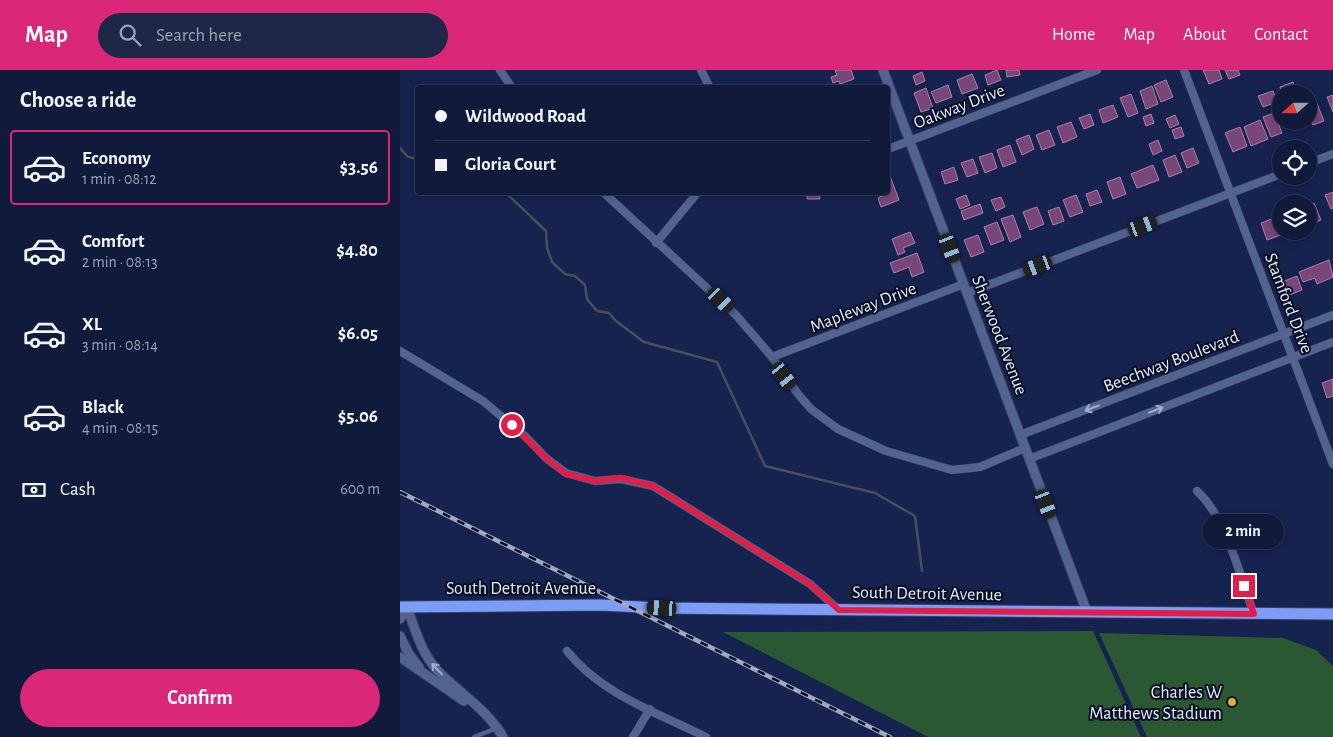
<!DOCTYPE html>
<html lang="en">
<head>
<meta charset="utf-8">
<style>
  body { margin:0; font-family:"Alegreya Sans",sans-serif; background:#1e2746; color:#f1f3f6; height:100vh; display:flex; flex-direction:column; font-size:19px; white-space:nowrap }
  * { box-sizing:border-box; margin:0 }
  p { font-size:16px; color:#9ca1af }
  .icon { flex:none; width:28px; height:28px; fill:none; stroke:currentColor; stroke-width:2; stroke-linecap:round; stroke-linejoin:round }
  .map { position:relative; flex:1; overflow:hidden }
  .panel { display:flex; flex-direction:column; background:#101a3b; width:400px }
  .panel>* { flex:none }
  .hud { position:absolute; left:15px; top:15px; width:475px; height:110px; border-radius:5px; box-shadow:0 2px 8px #0003,0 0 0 1px #303855; display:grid; align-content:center; height:110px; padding:0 20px; background:#101a3b }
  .needle { width:32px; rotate:249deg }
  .fabs { position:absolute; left:872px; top:15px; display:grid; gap:10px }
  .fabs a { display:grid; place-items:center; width:45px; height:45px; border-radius:50%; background:#101a3b; box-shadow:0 2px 8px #0003,0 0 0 1px #303855; font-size:25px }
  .end { position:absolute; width:22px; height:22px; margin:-11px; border:6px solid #e11d48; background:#fff; box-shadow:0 0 0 2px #fff }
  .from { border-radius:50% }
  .bubble { position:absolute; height:35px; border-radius:18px; background:#101a3b; box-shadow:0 2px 8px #0003,0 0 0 1px #303855; font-size:16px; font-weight:700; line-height:35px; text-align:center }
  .car { position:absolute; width:15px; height:30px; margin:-15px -8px; border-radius:6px; box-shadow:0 0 4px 1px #0007; background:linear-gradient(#222 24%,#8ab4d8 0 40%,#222 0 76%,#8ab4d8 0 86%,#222 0) }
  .hud b { display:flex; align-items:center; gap:18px; height:48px; font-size:19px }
  .hud b+b { border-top:1px solid #303855 }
  .hud i { width:12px; height:12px; background:#f1f3f6 }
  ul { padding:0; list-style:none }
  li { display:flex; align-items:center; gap:15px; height:75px; margin:0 10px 8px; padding:0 10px; border:2px solid transparent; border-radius:5px }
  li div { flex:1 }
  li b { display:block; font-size:19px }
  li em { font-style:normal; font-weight:700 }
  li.on { border-color:#db2777 }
  li>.icon { width:45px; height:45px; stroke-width:1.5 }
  h2 { padding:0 20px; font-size:22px; line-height:60px }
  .pay { display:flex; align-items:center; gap:12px; height:55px; padding:0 20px; font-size:19px }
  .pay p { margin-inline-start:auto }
  .cta { display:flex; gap:10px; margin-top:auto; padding:10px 20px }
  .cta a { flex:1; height:58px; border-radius:30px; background:#db2777; color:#fff; font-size:20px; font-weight:700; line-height:58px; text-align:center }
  header { display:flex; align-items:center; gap:30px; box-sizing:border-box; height:70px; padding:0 25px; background:#db2777; color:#fff }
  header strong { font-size:24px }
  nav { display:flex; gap:28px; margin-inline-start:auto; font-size:18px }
  .search { width:350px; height:45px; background:#1e2746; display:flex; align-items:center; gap:12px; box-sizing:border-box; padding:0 18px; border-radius:28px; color:#9ca1af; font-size:19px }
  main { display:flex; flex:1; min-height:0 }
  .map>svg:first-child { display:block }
  .green { fill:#2a5832 }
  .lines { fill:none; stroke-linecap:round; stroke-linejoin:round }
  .stream { stroke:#465056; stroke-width:2.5 }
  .building { fill:#794678; stroke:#ad80ab }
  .service-casing { stroke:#333f67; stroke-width:5.5 }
  .minor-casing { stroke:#333f67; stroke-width:9 }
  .tertiary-casing { stroke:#333f67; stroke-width:11 }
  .primary-casing { stroke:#333f67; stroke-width:13 }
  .service { stroke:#52638e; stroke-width:4 }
  .minor { stroke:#52638e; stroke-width:8 }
  .tertiary { stroke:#52638e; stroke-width:9 }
  .primary { stroke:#7c9cf5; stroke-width:11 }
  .rail-casing { stroke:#a1aac3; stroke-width:4.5 }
  .rail { stroke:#080f22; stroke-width:2.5; stroke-dasharray:8; stroke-linecap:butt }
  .oneway { stroke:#a2adca }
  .route { stroke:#e11d48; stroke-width:6 }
  .poi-dot { fill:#deb133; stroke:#080f22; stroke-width:2 }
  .labels { text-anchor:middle; stroke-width:4; stroke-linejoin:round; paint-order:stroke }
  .street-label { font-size:18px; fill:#e3eafb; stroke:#080f22 }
  .poi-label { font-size:18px; fill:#e3eafb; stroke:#080f22; text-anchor:end }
</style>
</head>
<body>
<header>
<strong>Map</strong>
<div class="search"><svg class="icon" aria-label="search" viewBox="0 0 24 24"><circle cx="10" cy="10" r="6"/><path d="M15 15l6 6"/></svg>Search here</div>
<nav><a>Home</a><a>Map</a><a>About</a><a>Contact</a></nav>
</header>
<main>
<section class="panel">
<h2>Choose a ride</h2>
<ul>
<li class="on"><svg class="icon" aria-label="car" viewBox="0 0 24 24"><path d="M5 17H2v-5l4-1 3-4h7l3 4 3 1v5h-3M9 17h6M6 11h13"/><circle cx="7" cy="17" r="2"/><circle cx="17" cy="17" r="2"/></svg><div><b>Economy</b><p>1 min · 08:12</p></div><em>$3.56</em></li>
<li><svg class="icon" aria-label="car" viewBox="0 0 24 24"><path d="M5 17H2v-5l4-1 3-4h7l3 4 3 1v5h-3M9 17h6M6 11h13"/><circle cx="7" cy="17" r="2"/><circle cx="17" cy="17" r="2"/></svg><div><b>Comfort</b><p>2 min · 08:13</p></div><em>$4.80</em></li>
<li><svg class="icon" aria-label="car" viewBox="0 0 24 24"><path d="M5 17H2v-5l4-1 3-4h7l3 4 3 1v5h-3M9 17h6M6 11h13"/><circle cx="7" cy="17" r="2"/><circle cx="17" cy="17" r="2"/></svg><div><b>XL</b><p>3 min · 08:14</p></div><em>$6.05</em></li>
<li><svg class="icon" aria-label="car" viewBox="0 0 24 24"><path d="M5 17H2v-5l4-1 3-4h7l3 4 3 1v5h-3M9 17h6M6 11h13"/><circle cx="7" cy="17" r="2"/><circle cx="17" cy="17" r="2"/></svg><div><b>Black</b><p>4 min · 08:15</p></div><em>$5.06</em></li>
</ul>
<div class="pay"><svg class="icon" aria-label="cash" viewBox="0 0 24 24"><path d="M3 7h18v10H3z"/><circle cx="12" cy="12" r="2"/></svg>Cash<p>600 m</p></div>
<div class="cta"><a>Confirm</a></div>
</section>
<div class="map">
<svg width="933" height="667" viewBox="0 0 933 667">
  <rect width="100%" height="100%" fill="#16234f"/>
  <g class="green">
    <polygon points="693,561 741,667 528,667 323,562"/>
    <polygon points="699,563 883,568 916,580 933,596 933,667 747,667"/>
  </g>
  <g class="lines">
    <g class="stream">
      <polyline points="0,78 8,87 18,89"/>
      <polyline points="105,122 146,161 147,178 152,192 165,204 175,206 185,215 187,229 197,241 209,243 216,251 244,272 317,292 365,396 475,423 515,446 522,501"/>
    </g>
  </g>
  <g class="building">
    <polygon points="435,0 451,0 454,9 440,14 439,11 433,13 431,7 437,5"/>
    <polygon points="597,0 601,10 588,15 585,5"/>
    <polygon points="606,0 619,0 620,5 607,7"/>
    <polygon points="803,0 819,0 822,9 809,14"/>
    <polygon points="825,0 838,0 840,5 829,9"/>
    <polygon points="522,2 525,11 516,15 513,6"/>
    <polygon points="572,4 578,18 562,24 557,10"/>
    <polygon points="766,10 773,27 761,32 754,15"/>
    <polygon points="893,12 897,24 882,24 880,17"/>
    <polygon points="548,15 552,27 536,33 531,22"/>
    <polygon points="752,16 758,34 746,39 740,21"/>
    <polygon points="526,18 533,38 521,42 514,23"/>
    <polygon points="873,21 877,32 863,37 858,26"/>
    <polygon points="731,24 738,43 728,47 720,28"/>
    <polygon points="933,25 933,42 927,27"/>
    <polygon points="916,31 924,51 913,55 909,45 909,34"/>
    <polygon points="713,35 718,47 703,53 699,40"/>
    <polygon points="874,43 882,63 871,67 863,47"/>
    <polygon points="690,44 694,55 684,59 679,48"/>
    <polygon points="751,44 754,53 746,56 743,47"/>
    <polygon points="775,45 779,54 770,58 766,49"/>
    <polygon points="860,50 868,69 851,76 844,57"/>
    <polygon points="889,51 902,51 903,55 892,59"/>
    <polygon points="671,52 677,67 663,73 657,57"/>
    <polygon points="781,57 784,66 775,69 772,60"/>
    <polygon points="840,57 847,76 833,82 825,63"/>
    <polygon points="649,60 655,75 642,80 636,65"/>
    <polygon points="629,65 634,79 622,85 616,70"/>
    <polygon points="758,70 762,81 753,85 749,74"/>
    <polygon points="610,75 616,92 603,97 597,80"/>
    <polygon points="793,78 799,93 787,98 781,83"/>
    <polygon points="592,83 597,98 585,103 579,87"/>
    <polygon points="775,85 782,102 769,107 763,90"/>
    <polygon points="573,89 578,103 567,107 561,93"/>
    <polygon points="753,95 759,110 737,118 731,104"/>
    <polygon points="554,97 558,110 545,114 541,102"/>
    <polygon points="490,106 499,130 481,137 478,128 488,122 488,107"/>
    <polygon points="720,107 726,124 713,129 707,112"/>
    <polygon points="697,120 702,132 690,136 686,124"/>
    <polygon points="407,122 419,122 420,129 407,129"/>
    <polygon points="933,122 933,138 931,139 925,125"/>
    <polygon points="566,125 570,135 560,139 556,129"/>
    <polygon points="676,125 683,142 670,147 663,130"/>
    <polygon points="601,127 605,137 596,141 591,130"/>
    <polygon points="914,133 921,150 909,155 909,135"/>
    <polygon points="580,134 583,143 564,150 561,141"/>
    <polygon points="637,137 644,154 630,160 623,142"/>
    <polygon points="659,137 664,151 653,155 648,141"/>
    <polygon points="613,145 621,167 610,172 601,149"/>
    <polygon points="874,148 881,165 867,170 861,153"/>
    <polygon points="597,152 604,170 591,175 584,157"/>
    <polygon points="510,162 515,173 503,178 505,182 498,185 492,169"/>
    <polygon points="578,165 584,182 571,187 564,170"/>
    <polygon points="517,183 524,202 512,207 509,197 494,203 490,193"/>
    <polygon points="929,190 933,207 917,214 915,208 903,212 899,202"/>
    <polygon points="897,206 902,220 887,226 882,212"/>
    <polygon points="933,309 933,326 927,328 922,313"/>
  </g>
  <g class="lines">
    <defs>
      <polyline id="service" points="74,667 97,658"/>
      <g id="minor">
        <polyline points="100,0 112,18"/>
        <polyline points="301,0 310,18"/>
        <polyline points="784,0 933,394"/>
        <polyline points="488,79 697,0"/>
        <polyline points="909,93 933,84"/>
        <polyline points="203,122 336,245 372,287 398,324 411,339 438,359 486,381 552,400 580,397 625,378"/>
        <polyline points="256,173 298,122"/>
        <polyline points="567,223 881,104"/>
        <polyline points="0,281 83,331 126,367 146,388 166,403 195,411 221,409 253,416 410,514 439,540"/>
        <polyline points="372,287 564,214"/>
        <polyline points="620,365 933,245"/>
        <polyline points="629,389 933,272"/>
        <path d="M797,421C826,447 840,506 854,544"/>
        <path d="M167,581C201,624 258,643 306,667"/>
        <polyline points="233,667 250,639"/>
      </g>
      <g id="tertiary">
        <polyline points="483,0 687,542"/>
        <path d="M7,537C15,559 21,582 37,600C58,622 88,640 103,667"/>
        <polyline points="0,549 7,537"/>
        <polyline points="0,566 9,584 19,597"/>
        <polyline points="0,587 64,631"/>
      </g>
      <polyline id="primary" points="0,537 200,535 262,538 933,544"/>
    </defs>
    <use href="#service" class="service-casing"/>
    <use href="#minor" class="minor-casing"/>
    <use href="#tertiary" class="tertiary-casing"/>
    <use href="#primary" class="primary-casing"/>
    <use href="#service" class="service"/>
    <use href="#minor" class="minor"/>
    <use href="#tertiary" class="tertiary"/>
    <use href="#primary" class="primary"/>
    <defs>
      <polyline id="rail" points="0,422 490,667"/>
    </defs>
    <use href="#rail" class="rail-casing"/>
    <use href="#rail" class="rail"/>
  </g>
  <defs><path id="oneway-shaft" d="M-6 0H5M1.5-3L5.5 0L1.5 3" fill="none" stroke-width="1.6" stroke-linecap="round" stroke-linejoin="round" transform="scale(1.25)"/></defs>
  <g class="oneway">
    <use href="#oneway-shaft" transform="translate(692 338) rotate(159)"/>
    <use href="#oneway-shaft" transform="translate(756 340) rotate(-21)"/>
    <use href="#oneway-shaft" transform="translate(37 599) rotate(-133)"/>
  </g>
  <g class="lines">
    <polyline class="route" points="112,355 146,388 166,404 195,411 221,408 253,416 410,514 439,540 854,544 844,516"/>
  </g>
  <circle class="poi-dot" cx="832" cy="632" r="5"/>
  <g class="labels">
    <g class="street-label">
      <text transform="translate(559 36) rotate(-21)" y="6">Oakway Drive</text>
      <text transform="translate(889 233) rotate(69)" y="6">Stamford Drive</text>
      <text transform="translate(463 237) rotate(-21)" y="6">Mapleway Drive</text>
      <text transform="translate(600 265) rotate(69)" y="6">Sherwood Avenue</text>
      <text transform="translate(771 291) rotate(-21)" y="6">Beechway Boulevard</text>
      <text x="121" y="524">South Detroit Avenue</text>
      <text transform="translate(527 523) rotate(1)" y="6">South Detroit Avenue</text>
    </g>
    <g class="poi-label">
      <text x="822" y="628">Charles W<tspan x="822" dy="21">Matthews Stadium</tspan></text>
    </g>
  </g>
</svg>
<div class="fabs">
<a><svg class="needle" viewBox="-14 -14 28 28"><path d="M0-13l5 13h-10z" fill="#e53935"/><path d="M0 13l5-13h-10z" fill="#9ca1af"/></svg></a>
<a><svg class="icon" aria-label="locate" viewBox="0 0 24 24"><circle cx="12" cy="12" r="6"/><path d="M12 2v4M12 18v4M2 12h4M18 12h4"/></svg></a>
<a><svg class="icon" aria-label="layers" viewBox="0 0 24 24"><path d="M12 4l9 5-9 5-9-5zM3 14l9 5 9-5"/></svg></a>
</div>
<i class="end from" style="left:112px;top:355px"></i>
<i class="end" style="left:844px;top:516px"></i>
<div class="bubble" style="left:802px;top:444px;width:82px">2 min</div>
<i class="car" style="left:743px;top:156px;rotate:69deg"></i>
<i class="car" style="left:550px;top:178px;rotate:159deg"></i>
<i class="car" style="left:638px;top:196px;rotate:249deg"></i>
<i class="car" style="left:321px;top:230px;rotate:134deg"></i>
<i class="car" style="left:384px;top:306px;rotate:143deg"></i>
<i class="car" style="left:646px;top:434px;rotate:159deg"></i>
<i class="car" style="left:262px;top:538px;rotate:273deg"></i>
<div class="hud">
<b><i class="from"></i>Wildwood Road</b>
<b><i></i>Gloria Court</b>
</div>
</div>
</main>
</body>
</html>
